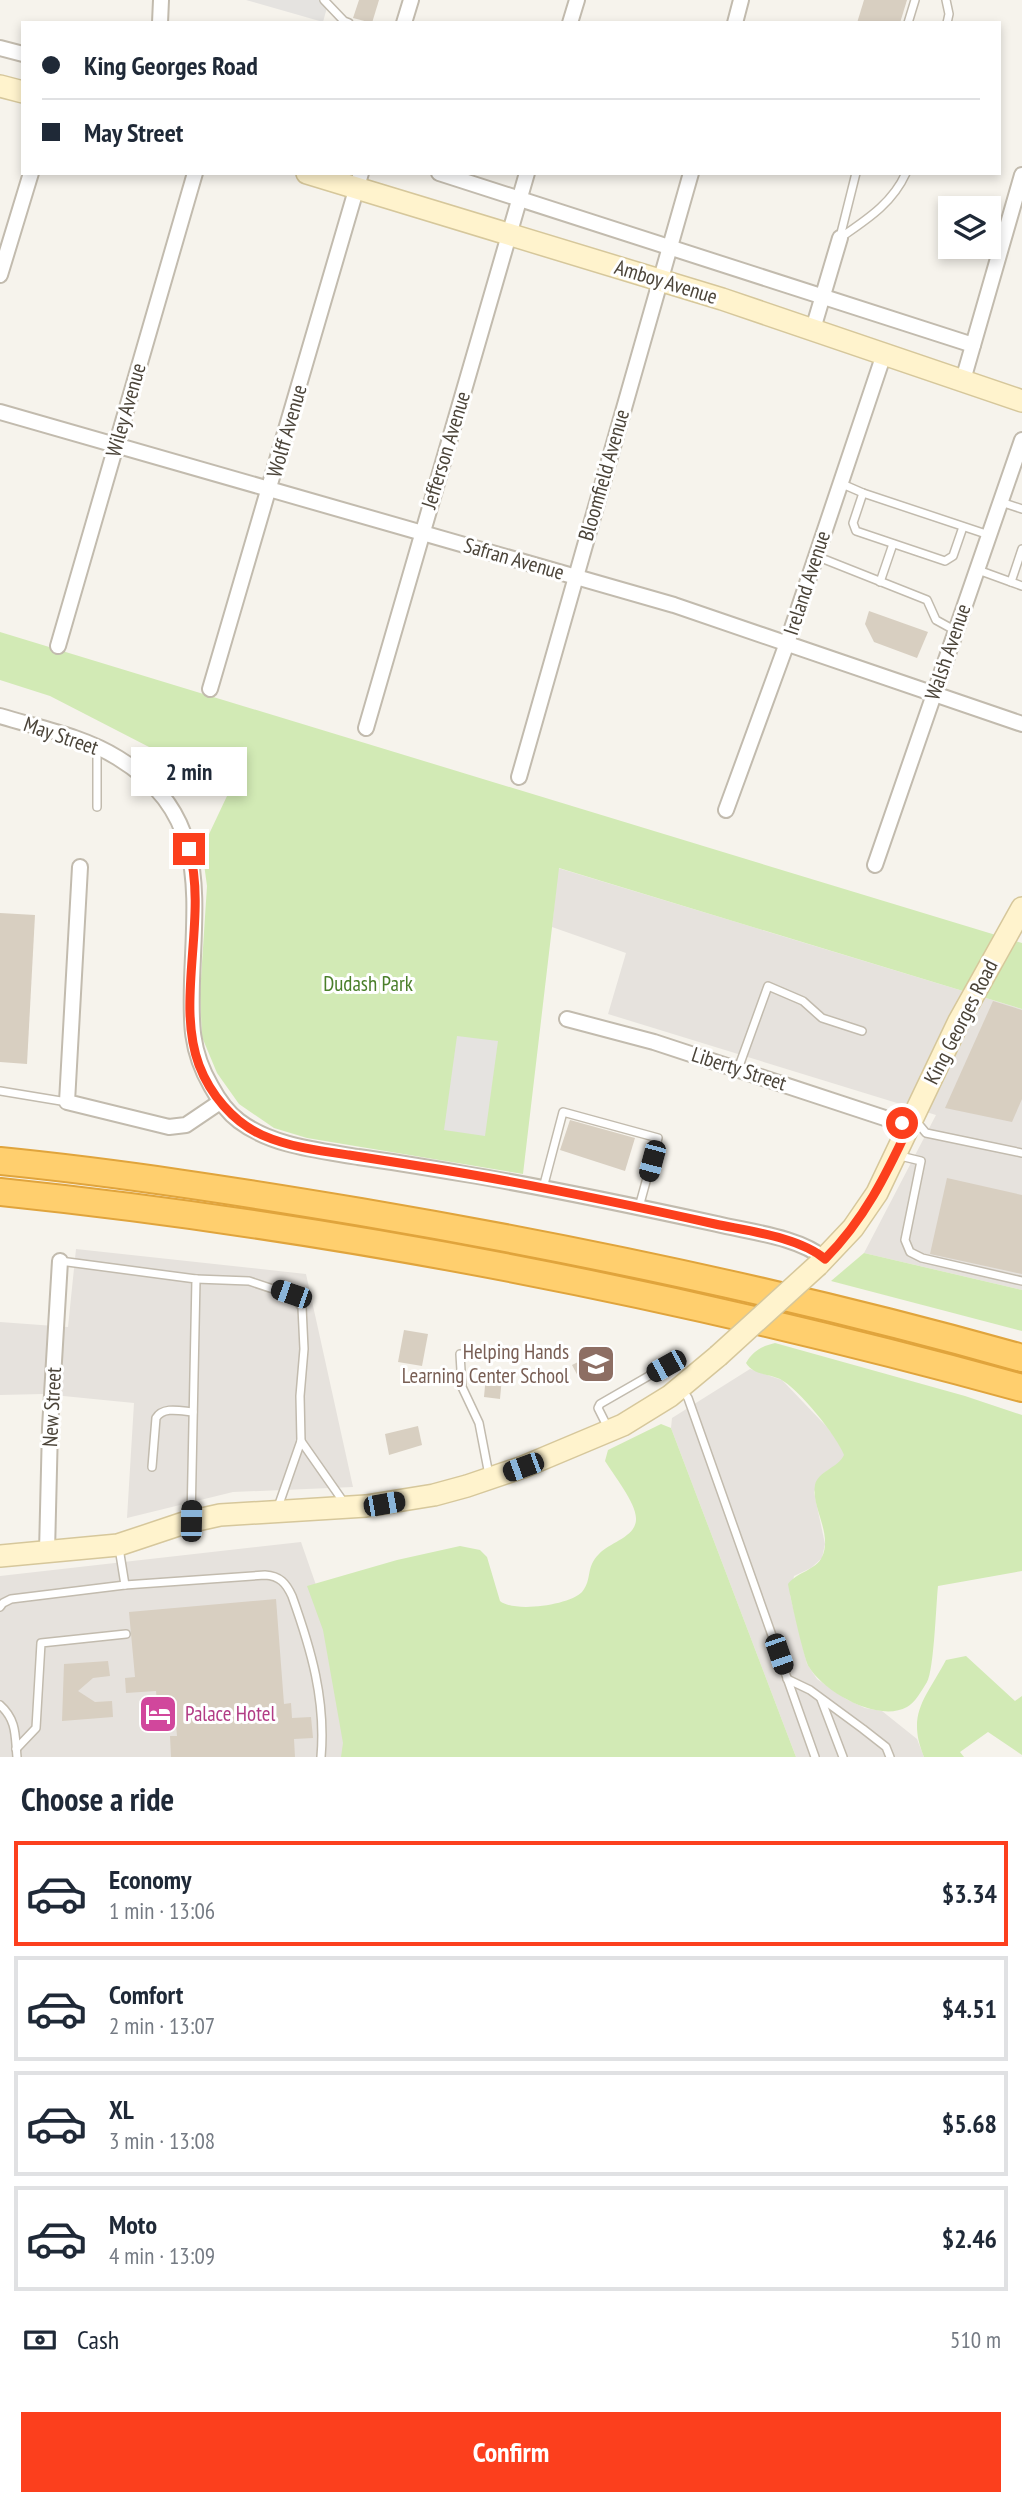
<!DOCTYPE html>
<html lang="en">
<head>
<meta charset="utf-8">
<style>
  body { margin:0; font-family:"PT Sans Narrow",sans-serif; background:#f6f6f7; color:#1f2937; height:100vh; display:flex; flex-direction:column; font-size:26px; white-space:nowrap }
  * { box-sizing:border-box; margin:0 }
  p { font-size:23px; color:#747a83 }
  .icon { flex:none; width:38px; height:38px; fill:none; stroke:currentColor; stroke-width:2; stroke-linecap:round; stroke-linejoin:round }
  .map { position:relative; height:1757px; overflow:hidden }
  .panel { display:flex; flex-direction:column; background:#fff; flex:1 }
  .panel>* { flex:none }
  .hud { position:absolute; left:21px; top:21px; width:980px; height:154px; border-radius:0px; box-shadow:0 4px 10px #0003; display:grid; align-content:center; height:154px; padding:0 21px; background:#fff }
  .tools { position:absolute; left:938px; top:196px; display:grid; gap:14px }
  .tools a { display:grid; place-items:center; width:63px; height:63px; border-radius:0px; background:#fff; box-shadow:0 4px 10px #0003; font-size:35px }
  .end { position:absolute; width:32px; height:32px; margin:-16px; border:9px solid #fc3f1d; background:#fff; box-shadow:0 0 0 4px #fff }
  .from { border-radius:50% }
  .bubble { position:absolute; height:49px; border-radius:0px; background:#fff; box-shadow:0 4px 10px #0003; font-size:23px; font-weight:800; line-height:49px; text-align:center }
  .car { position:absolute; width:21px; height:42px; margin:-21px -10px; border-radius:9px; box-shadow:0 0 5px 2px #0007; background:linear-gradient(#222 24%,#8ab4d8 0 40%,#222 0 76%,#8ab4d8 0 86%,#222 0) }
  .hud b { display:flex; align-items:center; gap:24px; height:66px; font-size:26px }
  .hud b+b { border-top:2px solid #e0e1e3 }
  .hud i { width:18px; height:18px; background:#1f2937 }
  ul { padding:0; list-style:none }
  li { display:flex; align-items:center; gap:21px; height:105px; margin:0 14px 10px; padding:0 7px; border:4px solid #e0e1e3; border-radius:0px }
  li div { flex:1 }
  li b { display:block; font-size:26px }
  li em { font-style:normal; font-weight:800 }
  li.active { border-color:#fc3f1d }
  li>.icon { width:63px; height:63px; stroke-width:1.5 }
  h2 { padding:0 21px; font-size:32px; line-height:84px }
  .pay { display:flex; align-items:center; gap:18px; height:77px; padding:0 21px; font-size:26px }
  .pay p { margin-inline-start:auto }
  .cta { display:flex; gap:14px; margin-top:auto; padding:14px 21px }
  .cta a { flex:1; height:80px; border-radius:0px; background:#fc3f1d; color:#fff; font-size:28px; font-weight:800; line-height:80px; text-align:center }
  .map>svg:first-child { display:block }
  .industrial { fill:#e6e2dd }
  .green { fill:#d2eab5 }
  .parking { fill:#e5e3e0 }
  .building { fill:#d8cfc1 }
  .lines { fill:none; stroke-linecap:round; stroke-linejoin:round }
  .lane-casing { stroke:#c2bbae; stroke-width:10 }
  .street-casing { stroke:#c2bbae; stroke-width:18 }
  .secondary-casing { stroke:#d6c79b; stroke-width:24 }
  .highway-casing { stroke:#e0a43c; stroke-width:30 }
  .lane { stroke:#fff; stroke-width:7 }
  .street { stroke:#fff; stroke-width:14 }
  .secondary { stroke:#fff3cd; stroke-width:21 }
  .highway { stroke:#ffcf6e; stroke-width:26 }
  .secondary-bridge-casing { stroke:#d6c79b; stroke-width:24; stroke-linecap:butt }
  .secondary-bridge { stroke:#fff3cd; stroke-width:21 }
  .route { stroke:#fc3f1d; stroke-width:9 }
  .labels { text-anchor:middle; stroke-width:6; stroke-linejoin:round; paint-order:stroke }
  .street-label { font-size:21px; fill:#4b4439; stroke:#fff }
  .park-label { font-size:21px; fill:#4a7f2a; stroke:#fff }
  .education-label { font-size:21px; fill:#785e54; stroke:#fff; text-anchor:end }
  .hotel-label { font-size:21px; fill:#b23c85; stroke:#fff; text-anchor:start }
</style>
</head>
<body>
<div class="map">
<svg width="1022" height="1757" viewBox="0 0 1022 1757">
  <rect width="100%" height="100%" fill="#f6f3ec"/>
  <g class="industrial">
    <polygon points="558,868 1022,1009 1022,1290 864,1253 936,1115 608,1014 626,953 552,927"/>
    <polygon points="76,1249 306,1274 353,1487 233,1492 127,1518 134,1403 43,1394 0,1395 0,1322 68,1327"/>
    <polygon points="750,1369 782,1380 827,1427 840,1444 845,1455 840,1463 824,1473 814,1492 825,1544 822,1558 811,1568 794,1576 790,1595 807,1664 817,1679 846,1699 865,1708 882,1711 917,1739 924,1757 796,1757 671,1428 672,1418"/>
    <polygon points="301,1542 376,1757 0,1757 0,1576"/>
  </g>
  <g class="green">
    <polygon points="0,632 1022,943 1022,1009 559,868 523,1174 307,1138 274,1128 239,1104 217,1073 202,1037 200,994 207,886 202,849 235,779 184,765 50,696 0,680"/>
    <polygon points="864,1253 1022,1290 1022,1331 831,1281"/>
    <path d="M775,1343L965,1396L1022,1415V1571L938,1586C936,1605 934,1670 927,1682C922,1690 915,1703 907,1707C878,1723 824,1692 809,1667C804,1659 790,1596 788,1584C797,1572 816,1570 822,1557C833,1534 811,1507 815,1485C818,1471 838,1468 844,1455C837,1436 798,1388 780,1379C769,1374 753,1375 746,1363C753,1351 762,1346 775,1343Z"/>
    <path d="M661,1424L671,1428L796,1757H341L343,1743L323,1630L307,1586L397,1560L460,1546L480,1550L487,1557L500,1601C514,1613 570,1605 582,1592C593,1578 585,1568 599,1554C610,1542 637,1537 636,1518C636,1503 613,1474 605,1461L608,1450Z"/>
    <path d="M966,1656L1015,1701L1022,1696V1755L988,1732L960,1752L964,1757H924C906,1713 926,1698 946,1660Z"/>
  </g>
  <g class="parking">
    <polygon points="246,0 329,0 323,22"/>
    <polygon points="457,1036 498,1041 485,1136 444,1130"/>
  </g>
  <g class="building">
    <polygon points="359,0 379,0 372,23 353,18"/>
    <polygon points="864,0 907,0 900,23 857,23"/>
    <polygon points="869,611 928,632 917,658 874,642 865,624"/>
    <polygon points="0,913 35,915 27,1064 0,1062"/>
    <polygon points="993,1001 1022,1010 1022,1099 1012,1122 945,1108"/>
    <polygon points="570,1120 635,1138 625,1171 560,1150"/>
    <polygon points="947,1178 1022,1195 1022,1274 930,1254"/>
    <polygon points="404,1330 428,1334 422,1366 398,1362"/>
    <polygon points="608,1347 615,1361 608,1365 611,1371 590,1382 587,1376 580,1380 572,1365"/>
    <polygon points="486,1375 502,1377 500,1399 484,1397"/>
    <polygon points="418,1426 422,1445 389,1455 385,1434"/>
    <polygon points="276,1599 284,1704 291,1703 292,1718 311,1717 313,1738 294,1739 295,1757 171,1757 170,1736 177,1736 175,1713 158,1714 156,1691 126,1693 125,1678 135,1677 129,1612"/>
    <polygon points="108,1661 110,1676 93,1678 78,1691 95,1702 112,1701 113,1717 62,1721 64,1664"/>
  </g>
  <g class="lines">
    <defs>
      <g id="lane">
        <polyline points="324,0 344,21 349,23"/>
        <polyline points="946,0 949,14 947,23"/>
        <polyline points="908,23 915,0"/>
        <polyline points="840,237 856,173"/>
        <path d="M840,238C866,220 892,204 906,173"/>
        <polyline points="840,483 863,493 989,535"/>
        <polyline points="863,493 853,523 856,531 945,561 953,556 963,527"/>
        <polyline points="1001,502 1022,509"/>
        <polyline points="816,556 927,600 936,620 956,631"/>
        <polyline points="978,570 1011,582 1022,549"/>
        <polyline points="880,582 893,544"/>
        <polyline points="1011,582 1022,586"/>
        <polyline points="97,807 97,748"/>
        <polyline points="738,1069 768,986 803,1001 822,1018 862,1031"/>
        <polyline points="0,1091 67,1102"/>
        <polyline points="916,1121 926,1133 1022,1153"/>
        <polyline points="896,1155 921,1161 905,1240 910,1252 922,1258 1022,1281"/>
        <polyline points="543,1188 563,1112 658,1138 639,1207"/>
        <polyline points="60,1261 196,1279 191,1520"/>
        <polyline points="196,1279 249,1281 291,1295 302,1307 304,1349 300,1396 301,1441 278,1507"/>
        <polyline points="460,1354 462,1387 479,1423 489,1475"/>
        <polyline points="681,1388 688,1398 815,1757"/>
        <polyline points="608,1428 598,1408 600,1404 666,1366"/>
        <polyline points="301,1441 345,1504"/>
        <path d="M152,1467L156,1418C163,1406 181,1411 193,1412"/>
        <polyline points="119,1548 125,1585"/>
        <path d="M0,1607L3,1603L11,1599L125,1585L265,1575C280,1576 286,1583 292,1596C311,1649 326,1700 321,1757"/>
        <polyline points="787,1679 810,1690 863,1729 886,1747 890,1757"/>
        <polyline points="821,1699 843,1757"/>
        <path d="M0,1705C17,1720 15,1736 17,1757"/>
        <polyline points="16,1749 36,1728 41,1643 126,1634"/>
      </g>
      <g id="street">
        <polyline points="160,23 161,0"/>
        <polyline points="404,23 411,0"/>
        <polyline points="570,23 577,0"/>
        <polyline points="735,23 741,0"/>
        <polyline points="0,48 23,54"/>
        <polyline points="439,173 973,345"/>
        <polyline points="0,275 31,173"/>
        <polyline points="813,329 840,238"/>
        <polyline points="963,380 1022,175"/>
        <polyline points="0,412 674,605 1022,724"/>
        <polyline points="58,646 195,173"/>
        <polyline points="210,689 361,173"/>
        <path d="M0,716C39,728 83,736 118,758C208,813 195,890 192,981C191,1021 190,1050 211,1086C218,1099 227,1112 239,1121C272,1146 318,1150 358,1157C394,1162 430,1168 465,1174C550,1188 634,1206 717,1224C750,1232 799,1237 825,1259"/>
        <polyline points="366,728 527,173"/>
        <polyline points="519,777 691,173"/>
        <polyline points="726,810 787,643 884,354"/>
        <polyline points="875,865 1022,440"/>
        <polyline points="80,867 67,1102 169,1127 186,1125 220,1102"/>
        <polyline points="567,1019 654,1042 909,1126"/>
        <polyline points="47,1552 50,1428 60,1261"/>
      </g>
      <g id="secondary">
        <polyline points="0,86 23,92"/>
        <polyline points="307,173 722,299 1022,401"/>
        <polyline points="818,1265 853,1228 877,1193 959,1021 1022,908"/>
        <polyline points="0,1556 118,1545 184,1523 220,1515 366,1506 434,1495 467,1486 523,1467 623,1425 670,1396 718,1356"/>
      </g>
      <g id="highway">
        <path d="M0,1161C121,1173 241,1192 361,1212C584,1250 805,1297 1022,1358"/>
        <path d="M0,1192C346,1228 687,1296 1022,1388"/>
      </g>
    </defs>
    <use href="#lane" class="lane-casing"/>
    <use href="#street" class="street-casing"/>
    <use href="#secondary" class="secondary-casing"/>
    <use href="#highway" class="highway-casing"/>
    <use href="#lane" class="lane"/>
    <use href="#street" class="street"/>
    <use href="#secondary" class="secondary"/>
    <use href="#highway" class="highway"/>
    <defs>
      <polyline id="secondary-bridge" points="718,1356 818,1265"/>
    </defs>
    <use href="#secondary-bridge" class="secondary-bridge-casing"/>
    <use href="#secondary-bridge" class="secondary-bridge"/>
  </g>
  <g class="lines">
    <path class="route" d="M189,849C208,918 175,1000 199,1065C210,1094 233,1122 262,1135C289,1147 320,1151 349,1155C381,1160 412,1165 444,1170C535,1185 625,1204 715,1224C748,1231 799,1237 825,1259C864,1220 886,1175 909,1126L902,1123"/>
  </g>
  <defs>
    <symbol id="school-square" viewBox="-11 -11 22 22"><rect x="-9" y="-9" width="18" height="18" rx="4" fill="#8d6e63" stroke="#fff"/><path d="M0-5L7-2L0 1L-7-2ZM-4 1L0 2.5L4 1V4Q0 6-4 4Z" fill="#fff"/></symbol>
    <symbol id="hotel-square" viewBox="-11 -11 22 22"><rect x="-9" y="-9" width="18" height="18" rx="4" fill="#d1479c" stroke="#fff"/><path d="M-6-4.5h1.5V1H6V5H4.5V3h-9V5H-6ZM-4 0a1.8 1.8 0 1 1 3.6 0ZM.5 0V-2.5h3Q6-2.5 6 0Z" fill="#fff"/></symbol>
  </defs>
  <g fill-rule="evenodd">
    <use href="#school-square" x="574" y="1342" width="44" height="44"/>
    <use href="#hotel-square" x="136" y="1692" width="44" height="44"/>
  </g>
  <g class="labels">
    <g class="street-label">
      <text transform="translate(666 282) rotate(17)" y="7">Amboy Avenue</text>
      <text transform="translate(126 410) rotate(-74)" y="7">Wiley Avenue</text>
      <text transform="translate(287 431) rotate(-74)" y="7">Wolff Avenue</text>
      <text transform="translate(446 450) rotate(-73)" y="7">Jefferson Avenue</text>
      <text transform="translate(604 475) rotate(-74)" y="7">Bloomfield Avenue</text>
      <text transform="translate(514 559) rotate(16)" y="7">Safran Avenue</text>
      <text transform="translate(807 583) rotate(-72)" y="7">Ireland Avenue</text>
      <text transform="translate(948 652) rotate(-71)" y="7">Walsh Avenue</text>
      <text transform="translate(61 736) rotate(19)" y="7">May Street</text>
      <text transform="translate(961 1022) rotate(-63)" y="7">King Georges Road</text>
      <text transform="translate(739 1069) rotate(18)" y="7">Liberty Street</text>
      <text transform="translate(52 1407) rotate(-87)" y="7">New Street</text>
    </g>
    <g class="park-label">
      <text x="368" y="991">Dudash Park</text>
    </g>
    <g class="education-label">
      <text x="569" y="1359">Helping Hands<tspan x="569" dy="24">Learning Center School</tspan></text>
    </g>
    <g class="hotel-label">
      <text x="185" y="1721">Palace Hotel</text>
    </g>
  </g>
</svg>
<div class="tools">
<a><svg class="icon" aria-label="layers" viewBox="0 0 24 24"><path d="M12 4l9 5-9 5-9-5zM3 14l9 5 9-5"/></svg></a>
</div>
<i class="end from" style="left:902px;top:1123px"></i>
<i class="end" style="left:189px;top:849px"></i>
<div class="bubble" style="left:131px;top:747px;width:116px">2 min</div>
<i class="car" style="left:652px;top:1161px;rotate:195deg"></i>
<i class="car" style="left:291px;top:1294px;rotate:289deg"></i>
<i class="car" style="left:666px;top:1366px;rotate:241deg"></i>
<i class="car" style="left:523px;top:1467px;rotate:250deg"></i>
<i class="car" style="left:384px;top:1504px;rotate:80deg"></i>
<i class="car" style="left:191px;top:1521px;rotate:1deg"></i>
<i class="car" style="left:779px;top:1654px;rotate:161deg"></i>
<div class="hud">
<b><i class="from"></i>King Georges Road</b>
<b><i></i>May Street</b>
</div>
</div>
<section class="panel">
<h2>Choose a ride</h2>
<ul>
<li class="active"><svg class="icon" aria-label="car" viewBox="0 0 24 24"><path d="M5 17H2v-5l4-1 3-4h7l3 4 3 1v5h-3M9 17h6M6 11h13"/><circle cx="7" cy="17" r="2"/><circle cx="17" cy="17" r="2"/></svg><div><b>Economy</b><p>1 min · 13:06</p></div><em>$3.34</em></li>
<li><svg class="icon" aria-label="car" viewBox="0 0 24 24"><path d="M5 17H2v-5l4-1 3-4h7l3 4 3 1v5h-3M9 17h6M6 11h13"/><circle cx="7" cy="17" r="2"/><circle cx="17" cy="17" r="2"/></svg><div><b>Comfort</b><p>2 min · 13:07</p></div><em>$4.51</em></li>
<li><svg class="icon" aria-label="car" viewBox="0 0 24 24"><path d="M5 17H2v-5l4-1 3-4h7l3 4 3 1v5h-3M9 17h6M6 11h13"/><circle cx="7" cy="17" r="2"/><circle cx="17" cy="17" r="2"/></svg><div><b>XL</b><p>3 min · 13:08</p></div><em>$5.68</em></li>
<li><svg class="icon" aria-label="car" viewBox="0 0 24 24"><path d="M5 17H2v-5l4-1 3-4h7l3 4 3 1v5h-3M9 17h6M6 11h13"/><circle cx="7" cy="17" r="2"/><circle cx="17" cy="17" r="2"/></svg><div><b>Moto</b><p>4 min · 13:09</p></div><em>$2.46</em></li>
</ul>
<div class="pay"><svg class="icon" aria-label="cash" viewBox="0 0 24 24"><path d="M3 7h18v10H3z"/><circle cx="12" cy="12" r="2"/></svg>Cash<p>510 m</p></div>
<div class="cta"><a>Confirm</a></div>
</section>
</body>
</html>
